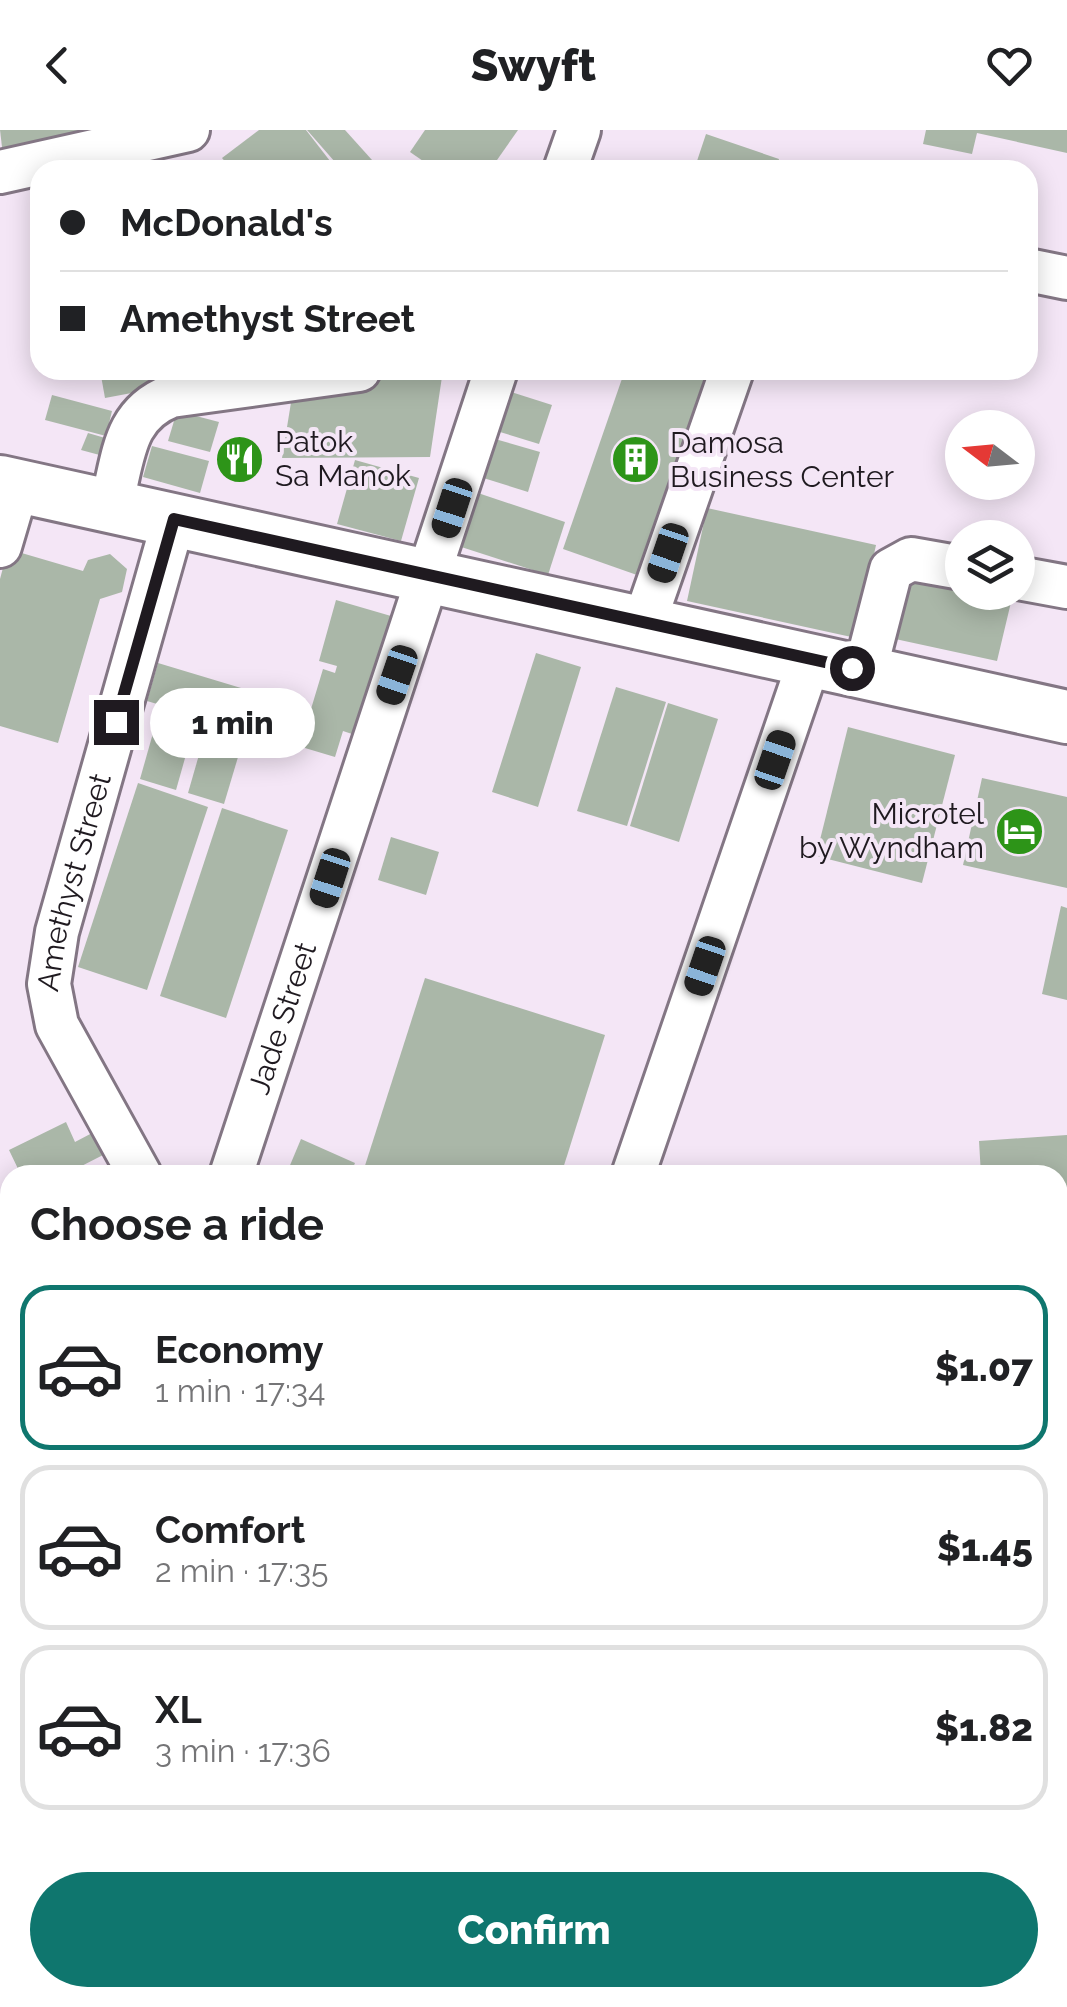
<!DOCTYPE html>
<html lang="en">
<head>
<meta charset="utf-8">
<style>
  body { margin:0; font-family:Raleway,sans-serif; background:#f2f2f2; color:#202124; height:100vh; display:flex; flex-direction:column; font-size:38px; white-space:nowrap }
  * { box-sizing:border-box; margin:0 }
  p { font-size:32px; color:#757577 }
  .icon { flex:none; width:55px; height:55px; fill:none; stroke:currentColor; stroke-width:2; stroke-linecap:round; stroke-linejoin:round }
  .map { position:relative; flex:1; overflow:hidden }
  .sheet { position:absolute; left:0px; top:1035px; width:1068px; height:842px; display:flex; flex-direction:column; background:#fff; border-radius:30px 30px 0 0; box-shadow:0 5px 25px #0003 }
  .sheet>* { flex:none }
  .banner { position:absolute; left:30px; top:30px; width:1008px; height:220px; border-radius:30px; box-shadow:0 5px 25px #0003; display:grid; align-content:center; height:220px; padding:0 30px; background:#fff }
  .needle { width:65px; rotate:286deg }
  .tools { position:absolute; left:945px; top:280px; display:grid; gap:20px }
  .tools a { display:grid; place-items:center; width:90px; height:90px; border-radius:50%; background:#fff; box-shadow:0 5px 25px #0003; font-size:50px }
  .end { position:absolute; width:45px; height:45px; margin:-22px; border:12px solid #1f1a20; background:#fff; box-shadow:0 0 0 5px #fff }
  .from { border-radius:50% }
  .bubble { position:absolute; height:70px; border-radius:35px; background:#fff; box-shadow:0 5px 25px #0003; font-size:32px; font-weight:800; line-height:70px; text-align:center }
  .car { position:absolute; width:30px; height:60px; margin:-30px -15px; border-radius:12px; box-shadow:0 0 8px 2px #0007; background:linear-gradient(#222 24%,#8ab4d8 0 40%,#222 0 76%,#8ab4d8 0 86%,#222 0) }
  .banner b { display:flex; align-items:center; gap:35px; height:95px; font-size:38px }
  .banner b+b { border-top:2px solid #e0e0e0 }
  .banner i { width:25px; height:25px; background:#202124 }
  ul { padding:0; list-style:none }
  li { display:flex; align-items:center; gap:30px; height:165px; margin:0 20px 15px; padding:0 10px; border:5px solid #e0e0e0; border-radius:30px }
  li div { flex:1 }
  li b { display:block; font-size:38px }
  li em { font-style:normal; font-weight:800 }
  li.on { border-color:#0f766e }
  li>.icon { width:90px; height:90px; stroke-width:1.5 }
  h2 { padding:0 30px; font-size:45px; line-height:120px }
  .cta { display:flex; gap:20px; margin-top:auto; padding:20px 30px }
  .cta a { flex:1; height:115px; border-radius:60px; background:#0f766e; color:#fff; font-size:40px; font-weight:800; line-height:115px; text-align:center }
  header { display:flex; justify-content:space-between; align-items:center; height:130px; padding:0 30px; background:#fff; font-size:45px; font-weight:800 }
  .map>svg:first-child { display:block }
  .building { fill:#aab7a8 }
  .lines { fill:none; stroke-linecap:round; stroke-linejoin:round }
  .minor-casing { stroke:#837684; stroke-width:48 }
  .major-casing { stroke:#837684; stroke-width:58 }
  .minor { stroke:#fff; stroke-width:42 }
  .major { stroke:#fff; stroke-width:52 }
  .route { stroke:#1f1a20; stroke-width:12 }
  .labels { text-anchor:middle; stroke-width:8; stroke-linejoin:round; paint-order:stroke }
  .poi-label { font-size:30px; fill:#1f1a20; stroke:#f4e6f6; text-anchor:start }
  .street-label { font-size:30px; fill:#1f1a20; stroke:#f4e6f6 }
</style>
</head>
<body>
<header><svg class="icon" aria-label="back" viewBox="0 0 24 24"><path d="M15 5l-7 7 7 7"/></svg>Swyft<svg class="icon" aria-label="heart" viewBox="0 0 24 24"><path d="M12 20l-8-8c-3-5 5-10 8-4 3-6 11-1 8 4z"/></svg></header>
<div class="map">
<svg width="1067" height="1877" viewBox="0 0 1067 1877">
  <rect width="100%" height="100%" fill="#f4e6f6"/>
  <g class="building">
    <polygon points="0,0 86,0 89,12 4,34"/>
    <polygon points="259,0 306,0 337,40 232,40 222,28"/>
    <polygon points="307,0 345,0 381,40 342,40"/>
    <polygon points="425,0 518,0 490,40 436,40 410,22"/>
    <polygon points="926,0 1067,0 1067,23 977,3 972,24 923,14"/>
    <polygon points="706,4 779,29 776,40 694,40"/>
    <polygon points="100,240 150,240 153,259 105,268"/>
    <polygon points="443,240 430,327 282,328 294,254"/>
    <polygon points="625,240 707,240 637,445 563,419"/>
    <polygon points="502,259 552,275 539,314 490,299"/>
    <polygon points="52,265 112,281 106,306 45,290"/>
    <polygon points="177,281 219,292 210,322 168,311"/>
    <polygon points="88,303 112,310 107,327 81,320"/>
    <polygon points="488,307 540,322 528,362 477,346"/>
    <polygon points="152,316 209,331 200,363 143,347"/>
    <polygon points="355,330 419,348 401,411 337,394"/>
    <polygon points="469,360 565,392 548,445 452,414"/>
    <polygon points="707,378 876,415 856,508 687,471"/>
    <polygon points="8,419 83,441 88,430 110,424 127,439 122,462 100,469 58,613 0,596 0,449"/>
    <polygon points="911,446 962,457 962,462 1012,468 997,531 886,507"/>
    <polygon points="336,470 391,486 355,605 343,601 335,627 147,571 158,533 311,579 323,539 335,543 337,536 319,531"/>
    <polygon points="536,523 581,537 538,677 492,662"/>
    <polygon points="616,557 666,572 627,696 577,681"/>
    <polygon points="668,573 718,589 679,712 630,696"/>
    <polygon points="159,582 195,593 176,660 140,649"/>
    <polygon points="207,597 244,607 224,674 188,663"/>
    <polygon points="848,597 955,625 922,753 816,726"/>
    <polygon points="982,648 1067,667 1067,758 963,735"/>
    <polygon points="138,653 208,677 147,860 78,837"/>
    <polygon points="222,678 288,700 226,888 160,866"/>
    <polygon points="391,707 439,722 426,765 378,750"/>
    <polygon points="1061,776 1067,778 1067,870 1042,864"/>
    <polygon points="425,848 605,905 561,1045 362,1045"/>
    <polygon points="66,992 75,1012 94,1002 105,1024 64,1045 21,1045 9,1020"/>
    <polygon points="1067,1005 1067,1063 1058,1064 1058,1045 981,1045 979,1011"/>
    <polygon points="301,1009 355,1033 350,1045 299,1045 288,1040"/>
    <polygon points="1067,1501 1067,1571 1058,1571 1058,1502"/>
    <rect x="1058" y="1656" width="9" height="156"/>
  </g>
  <g class="lines">
    <defs>
      <g id="minor">
        <polyline points="565,40 579,0"/>
        <polyline points="0,42 188,0"/>
        <polyline points="1028,140 1067,148"/>
        <path d="M111,375C124,328 122,285 171,266L359,240"/>
        <polyline points="0,416 18,355"/>
        <polyline points="1018,448 1067,457"/>
        <polyline points="644,493 732,240"/>
        <polyline points="865,541 891,440 911,429 962,438"/>
        <path id="s1" d="M140,1045L57,895L49,854L57,802L174,389"/>
        <path id="s2" d="M231,1045L496,240"/>
        <polyline points="633,1045 810,529"/>
        <polyline points="1058,1591 1067,1591"/>
        <polyline points="0,1712 10,1703"/>
        <polyline points="509,1868 519,1877"/>
        <polyline points="108,1877 119,1868"/>
      </g>
      <polyline id="major" points="0,352 1067,587"/>
    </defs>
    <use href="#minor" class="minor-casing"/>
    <use href="#major" class="major-casing"/>
    <use href="#minor" class="minor"/>
    <use href="#major" class="major"/>
  </g>
  <g class="lines">
    <polyline class="route" points="116,592 174,389 852,538"/>
  </g>
  <defs>
    <symbol id="restaurant-disc" viewBox="-11 -11 22 22"><circle r="9.5" fill="#2d9418" stroke="#f4e6f6"/><path d="M-5-6h1v4h1v-4h1v4h1v-4h1v5L-1.5 .5V6h-2V.5L-5-1ZM5-6V6H3V1.5H1.5Q1.5-4 5-6Z" fill="#fff"/></symbol>
    <symbol id="building-disc" viewBox="-11 -11 22 22"><circle r="9.5" fill="#2d9418" stroke="#f4e6f6"/><path d="M-4-6H4V6H1V3H-1V6H-4ZM-2.5-4.3h1.7v1.8h-1.7ZM.8-4.3h1.7v1.8H.8ZM-2.5-1h1.7V.8h-1.7ZM.8-1h1.7V.8H.8Z" fill="#fff"/></symbol>
    <symbol id="hotel-disc" viewBox="-11 -11 22 22"><circle r="9.5" fill="#2d9418" stroke="#f4e6f6"/><path d="M-6-4.5h1.5V1H6V5H4.5V3h-9V5H-6ZM-4 0a1.8 1.8 0 1 1 3.6 0ZM.5 0V-2.5h3Q6-2.5 6 0Z" fill="#fff"/></symbol>
  </defs>
  <g fill-rule="evenodd">
    <use href="#restaurant-disc" x="212" y="302" width="55" height="55"/>
    <use href="#building-disc" x="608" y="302" width="55" height="55"/>
    <use href="#hotel-disc" x="992" y="674" width="55" height="55"/>
  </g>
  <g class="labels">
    <g class="poi-label">
      <text x="275" y="322">Patok<tspan x="275" dy="34">Sa Manok</tspan></text>
      <text x="670" y="323">Damosa<tspan x="670" dy="34">Business Center</tspan></text>
      <text x="984" y="694" text-anchor="end">Microtel<tspan x="984" dy="34">by Wyndham</tspan></text>
    </g>
    <g class="street-label">
      <text dy="10" stroke="none"><textPath href="#s1" startOffset="318">Amethyst Street</textPath></text>
      <text dy="10" stroke="none"><textPath href="#s2" startOffset="165">Jade Street</textPath></text>
    </g>
  </g>
</svg>
<div class="tools">
<a><svg class="needle" viewBox="-14 -14 28 28"><path d="M0-13l5 13h-10z" fill="#e53935"/><path d="M0 13l5-13h-10z" fill="#757577"/></svg></a>
<a><svg class="icon" aria-label="layers" viewBox="0 0 24 24"><path d="M12 4l9 5-9 5-9-5zM3 14l9 5 9-5"/></svg></a>
</div>
<i class="end from" style="left:852px;top:538px"></i>
<i class="end" style="left:116px;top:592px"></i>
<div class="bubble" style="left:150px;top:558px;width:165px">1 min</div>
<i class="car" style="left:452px;top:378px;rotate:198deg"></i>
<i class="car" style="left:668px;top:423px;rotate:199deg"></i>
<i class="car" style="left:397px;top:545px;rotate:199deg"></i>
<i class="car" style="left:775px;top:630px;rotate:19deg"></i>
<i class="car" style="left:330px;top:748px;rotate:198deg"></i>
<i class="car" style="left:705px;top:836px;rotate:199deg"></i>
<div class="banner">
<b><i class="from"></i>McDonald's</b>
<b><i></i>Amethyst Street</b>
</div>
<section class="sheet">
<h2>Choose a ride</h2>
<ul>
<li class="on"><svg class="icon" aria-label="car" viewBox="0 0 24 24"><path d="M5 17H2v-5l4-1 3-4h7l3 4 3 1v5h-3M9 17h6M6 11h13"/><circle cx="7" cy="17" r="2"/><circle cx="17" cy="17" r="2"/></svg><div><b>Economy</b><p>1 min · 17:34</p></div><em>$1.07</em></li>
<li><svg class="icon" aria-label="car" viewBox="0 0 24 24"><path d="M5 17H2v-5l4-1 3-4h7l3 4 3 1v5h-3M9 17h6M6 11h13"/><circle cx="7" cy="17" r="2"/><circle cx="17" cy="17" r="2"/></svg><div><b>Comfort</b><p>2 min · 17:35</p></div><em>$1.45</em></li>
<li><svg class="icon" aria-label="car" viewBox="0 0 24 24"><path d="M5 17H2v-5l4-1 3-4h7l3 4 3 1v5h-3M9 17h6M6 11h13"/><circle cx="7" cy="17" r="2"/><circle cx="17" cy="17" r="2"/></svg><div><b>XL</b><p>3 min · 17:36</p></div><em>$1.82</em></li>
</ul>
<div class="cta"><a>Confirm</a></div>
</section>
</div>
</body>
</html>
